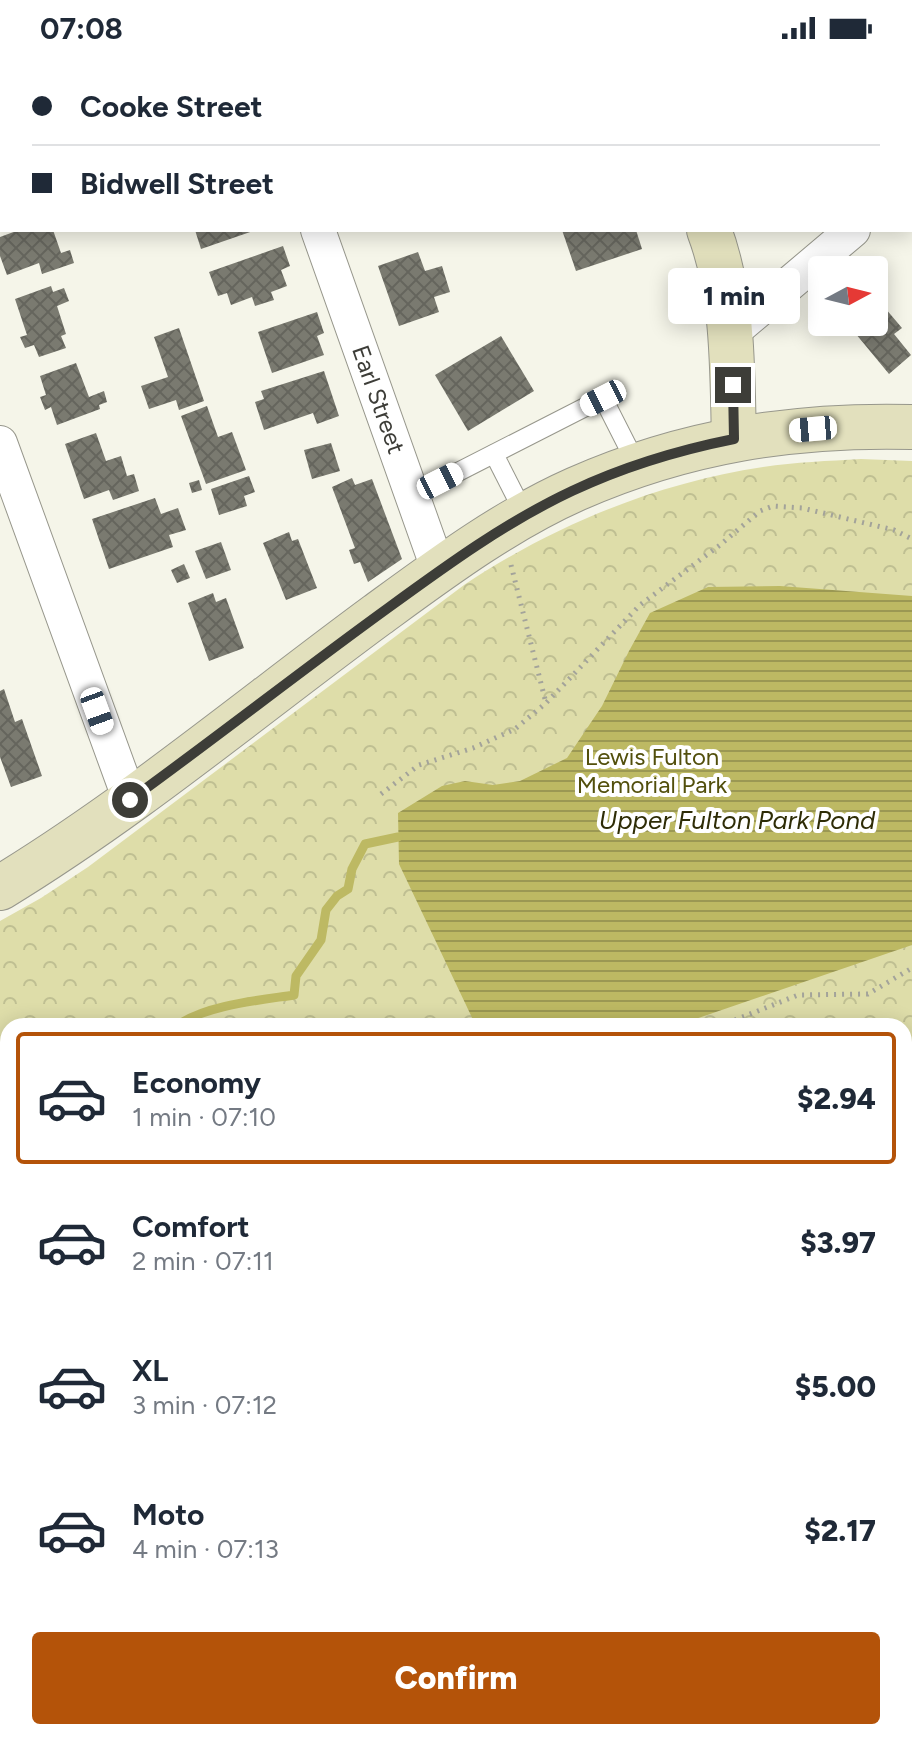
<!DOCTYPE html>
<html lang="en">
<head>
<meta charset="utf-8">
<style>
  body { margin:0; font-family:Figtree,sans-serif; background:#f2f2f3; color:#1f2937; height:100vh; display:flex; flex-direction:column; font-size:30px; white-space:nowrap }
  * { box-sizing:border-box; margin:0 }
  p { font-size:26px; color:#747a83 }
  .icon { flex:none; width:44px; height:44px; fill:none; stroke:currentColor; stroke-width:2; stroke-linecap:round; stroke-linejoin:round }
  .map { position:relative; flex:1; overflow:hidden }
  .sheet { position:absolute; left:0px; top:962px; width:912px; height:722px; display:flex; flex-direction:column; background:#fff; border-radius:24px 24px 0 0; box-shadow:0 4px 20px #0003 }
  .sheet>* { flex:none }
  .banner { position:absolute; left:0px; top:0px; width:912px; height:176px; box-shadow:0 4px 20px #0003; display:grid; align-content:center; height:176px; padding:0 32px; background:#fff }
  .needle { width:52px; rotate:83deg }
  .fabs { position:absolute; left:808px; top:200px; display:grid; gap:16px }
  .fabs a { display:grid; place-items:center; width:80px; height:80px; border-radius:8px; background:#fff; box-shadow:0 4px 20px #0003; font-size:40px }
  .end { position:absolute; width:36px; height:36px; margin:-18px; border:10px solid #3d3d38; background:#fff; box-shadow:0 0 0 4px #fff }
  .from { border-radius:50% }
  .bubble { position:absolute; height:56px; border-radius:8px; background:#fff; box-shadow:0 4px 20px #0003; font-size:26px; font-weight:800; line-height:56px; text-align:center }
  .car { position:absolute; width:24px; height:48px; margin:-24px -12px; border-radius:10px; box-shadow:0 0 6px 2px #0007; background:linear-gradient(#fff 24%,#345 0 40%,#fff 0 76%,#345 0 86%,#fff 0) }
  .banner b { display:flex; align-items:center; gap:28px; height:76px; font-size:30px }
  .banner b+b { border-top:2px solid #e0e1e3 }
  .banner i { width:20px; height:20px; background:#1f2937 }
  ul { padding:14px 0 0; list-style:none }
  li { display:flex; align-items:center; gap:24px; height:132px; margin:0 16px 12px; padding:0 16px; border:4px solid transparent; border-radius:8px }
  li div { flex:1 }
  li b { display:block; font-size:30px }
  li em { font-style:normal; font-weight:800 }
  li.active { border-color:#b45309 }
  li>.icon { width:72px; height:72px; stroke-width:1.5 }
  .cta { display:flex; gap:16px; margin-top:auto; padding:16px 32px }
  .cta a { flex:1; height:92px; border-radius:8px; background:#b45309; color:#fff; font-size:32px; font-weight:800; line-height:92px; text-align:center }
  .status { display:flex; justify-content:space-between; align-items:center; height:56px; padding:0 40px; background:#fff; direction:ltr }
  .status svg { height:22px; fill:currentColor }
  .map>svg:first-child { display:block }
  .park { fill:url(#park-crowns); fill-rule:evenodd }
  .water { fill:url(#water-rules) }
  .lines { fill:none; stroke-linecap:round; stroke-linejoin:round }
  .stream { stroke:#bdb963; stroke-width:9 }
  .building { fill:url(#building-cross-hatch) }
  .lane-casing { stroke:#97978c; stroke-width:20 }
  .street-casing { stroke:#97978c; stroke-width:36 }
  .secondary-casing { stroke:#97978c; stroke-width:46 }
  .path { stroke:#a3a39a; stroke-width:5; stroke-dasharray:2 6; stroke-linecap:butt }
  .lane { stroke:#fff; stroke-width:18 }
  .street { stroke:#fff; stroke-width:34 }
  .secondary { stroke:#e2e0bd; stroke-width:44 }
  .route { stroke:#3d3d38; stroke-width:10 }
  .labels { text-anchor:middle; stroke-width:8; stroke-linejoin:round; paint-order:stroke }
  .street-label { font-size:24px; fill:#3d3d38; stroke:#fff }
  .park-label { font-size:24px; fill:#524f0c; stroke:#fff }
  .water-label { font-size:26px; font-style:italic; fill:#2e2c06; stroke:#fff }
</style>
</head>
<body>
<div class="status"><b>07:08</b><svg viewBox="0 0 49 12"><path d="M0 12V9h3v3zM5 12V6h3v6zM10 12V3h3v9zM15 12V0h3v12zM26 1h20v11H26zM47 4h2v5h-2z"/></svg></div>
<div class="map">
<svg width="912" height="1683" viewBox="0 0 912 1683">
  <defs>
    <pattern id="park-crowns" width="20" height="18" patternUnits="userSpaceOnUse" patternTransform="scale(2)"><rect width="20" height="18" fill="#dedda9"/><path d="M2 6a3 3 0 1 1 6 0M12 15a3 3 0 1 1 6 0" fill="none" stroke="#bfbf92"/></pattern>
    <pattern id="water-rules" width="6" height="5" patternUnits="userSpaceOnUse" patternTransform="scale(2)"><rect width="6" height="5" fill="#bdb963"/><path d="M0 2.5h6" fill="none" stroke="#9b9853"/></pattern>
    <pattern id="building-cross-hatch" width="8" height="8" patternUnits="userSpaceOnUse" patternTransform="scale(2)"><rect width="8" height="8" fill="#7a7a70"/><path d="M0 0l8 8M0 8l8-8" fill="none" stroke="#65655d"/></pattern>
  </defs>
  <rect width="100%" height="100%" fill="#f5f5e9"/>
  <path class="park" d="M861,403L912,405V1683H0V865L41,842L88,811L464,529C554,469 657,427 763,411C796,406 828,405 861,403ZM8,970H904V1676H8Z"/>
  <polygon class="water" points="780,530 912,540 912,889 675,970 476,970 399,808 398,757 442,730 465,725 493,729 520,725 567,702 602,650 629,595 650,557 708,531"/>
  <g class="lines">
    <g class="stream">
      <path d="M177,970C204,949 261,944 294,939L296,920L321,884L326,854L337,840L348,833L352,813L365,788L398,781"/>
      <polyline points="0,1115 8,1112"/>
    </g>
  </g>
  <g class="building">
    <polygon points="19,174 53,174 61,197 70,194 74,207 42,218 39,207 7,219 0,200 0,181"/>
    <polygon points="195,174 256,174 201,193"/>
    <polygon points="562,174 636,174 642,193 576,215"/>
    <polygon points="283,190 290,210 281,214 287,230 271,236 274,244 255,250 252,241 231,249 227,237 218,240 209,216"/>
    <polygon points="418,196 425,215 442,210 450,236 434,241 439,256 399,270 378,210"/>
    <polygon points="51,230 53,236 64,232 69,245 57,250 66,278 61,280 66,292 39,301 34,289 25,292 20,281 27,279 15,243"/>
    <polygon points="874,239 902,272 894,278 911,299 889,318 846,266 874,266"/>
    <polygon points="317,256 324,277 317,280 324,299 272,317 258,276"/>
    <polygon points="179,272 204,345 179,354 176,344 149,353 141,330 168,321 154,281"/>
    <polygon points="501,280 534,335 468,375 435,319"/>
    <polygon points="76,307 89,341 104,335 107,346 99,349 100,353 57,369 51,351 45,354 40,341 46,339 40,320"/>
    <polygon points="324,315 339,360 317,368 313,357 264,374 255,346 264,343 261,335"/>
    <polygon points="207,350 218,381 232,376 246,414 206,428 181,360"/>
    <polygon points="96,377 106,405 121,400 127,420 134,418 139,435 113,444 109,434 84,443 65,388"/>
    <polygon points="331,387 340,415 312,423 304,394"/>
    <polygon points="249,420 255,436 244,440 247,450 219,459 211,433"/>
    <polygon points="352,422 355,429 372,423 402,503 368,526 360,506 354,508 349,494 355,492 332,431"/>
    <polygon points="199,424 202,434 192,437 189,427"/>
    <polygon points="155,442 161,458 178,452 186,474 169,479 173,491 109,513 92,463"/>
    <polygon points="289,476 292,485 298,483 317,532 286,544 263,487"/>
    <polygon points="221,486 231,514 206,523 195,495"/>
    <polygon points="184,508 190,522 177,527 171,514"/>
    <polygon points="213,537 216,546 226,542 244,592 209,605 188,547"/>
    <polygon points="4,633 15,666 22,663 42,720 11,731 0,701 0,635"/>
  </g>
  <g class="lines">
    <defs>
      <g id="lane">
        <polyline points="494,398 525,459"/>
        <polyline points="413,439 603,342 637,409"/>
      </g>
      <g id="street">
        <polyline points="255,0 256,2"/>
        <polyline points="774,2 775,0"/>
        <polyline points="910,126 912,124"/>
        <path id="s1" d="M318,174L439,515"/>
        <polyline points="730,278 853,174"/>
        <polyline points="0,387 130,744"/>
      </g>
      <g id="secondary">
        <polyline points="592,0 594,2"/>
        <path d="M709,174C734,240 732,313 734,383"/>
        <path d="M0,832C133,751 252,651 377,559C440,513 504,465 576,433C685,385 793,368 912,371"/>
      </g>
    </defs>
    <use href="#lane" class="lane-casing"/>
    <use href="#street" class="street-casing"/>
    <use href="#secondary" class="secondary-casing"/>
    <g class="path">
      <polyline points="511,509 546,647"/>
      <polyline points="381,738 419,709 473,692 515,673 546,647 640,549 720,489 760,455 773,450 802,452 894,474 912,483"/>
      <polyline points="720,970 798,939 868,938 912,912"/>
    </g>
    <use href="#lane" class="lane"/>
    <use href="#street" class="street"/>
    <use href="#secondary" class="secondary"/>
  </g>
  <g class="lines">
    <path class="route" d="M130,744C217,681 301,615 388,552C447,509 506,466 572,435C623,411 679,394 734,383L733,329"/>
  </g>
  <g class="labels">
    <g class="street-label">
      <text dy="8" stroke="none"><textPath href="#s1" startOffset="180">Earl Street</textPath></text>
    </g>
    <g class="park-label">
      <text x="652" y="709">Lewis Fulton<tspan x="652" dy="28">Memorial Park</tspan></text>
    </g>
    <g class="water-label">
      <text x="737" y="773">Upper Fulton Park Pond</text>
    </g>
  </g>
</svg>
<div class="fabs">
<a><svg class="needle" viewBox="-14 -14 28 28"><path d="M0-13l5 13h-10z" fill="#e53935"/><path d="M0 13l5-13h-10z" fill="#747a83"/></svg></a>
</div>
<i class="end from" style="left:130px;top:744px"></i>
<i class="end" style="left:733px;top:329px"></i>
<div class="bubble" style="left:668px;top:212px;width:132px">1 min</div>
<i class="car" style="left:603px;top:342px;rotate:243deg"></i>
<i class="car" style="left:813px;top:373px;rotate:265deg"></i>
<i class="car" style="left:440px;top:425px;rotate:63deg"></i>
<i class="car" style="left:97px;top:655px;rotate:160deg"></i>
<div class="banner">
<b><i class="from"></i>Cooke Street</b>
<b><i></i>Bidwell Street</b>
</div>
<section class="sheet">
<ul>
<li class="active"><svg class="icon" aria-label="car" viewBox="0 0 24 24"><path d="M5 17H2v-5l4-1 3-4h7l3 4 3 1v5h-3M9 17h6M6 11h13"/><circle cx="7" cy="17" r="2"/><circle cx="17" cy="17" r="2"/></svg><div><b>Economy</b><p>1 min · 07:10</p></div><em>$2.94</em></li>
<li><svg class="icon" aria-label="car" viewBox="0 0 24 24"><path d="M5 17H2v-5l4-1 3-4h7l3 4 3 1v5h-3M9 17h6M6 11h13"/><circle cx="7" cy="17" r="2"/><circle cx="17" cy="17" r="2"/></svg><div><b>Comfort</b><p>2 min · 07:11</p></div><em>$3.97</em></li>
<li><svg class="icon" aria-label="car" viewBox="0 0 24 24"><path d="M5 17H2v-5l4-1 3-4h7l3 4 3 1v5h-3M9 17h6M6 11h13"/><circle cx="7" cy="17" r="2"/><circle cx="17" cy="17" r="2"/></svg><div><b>XL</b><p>3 min · 07:12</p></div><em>$5.00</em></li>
<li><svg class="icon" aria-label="car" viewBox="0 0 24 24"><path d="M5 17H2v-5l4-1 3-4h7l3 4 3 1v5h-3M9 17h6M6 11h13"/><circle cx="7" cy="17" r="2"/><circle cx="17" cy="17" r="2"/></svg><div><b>Moto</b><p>4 min · 07:13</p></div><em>$2.17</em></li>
</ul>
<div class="cta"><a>Confirm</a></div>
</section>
</div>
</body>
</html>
